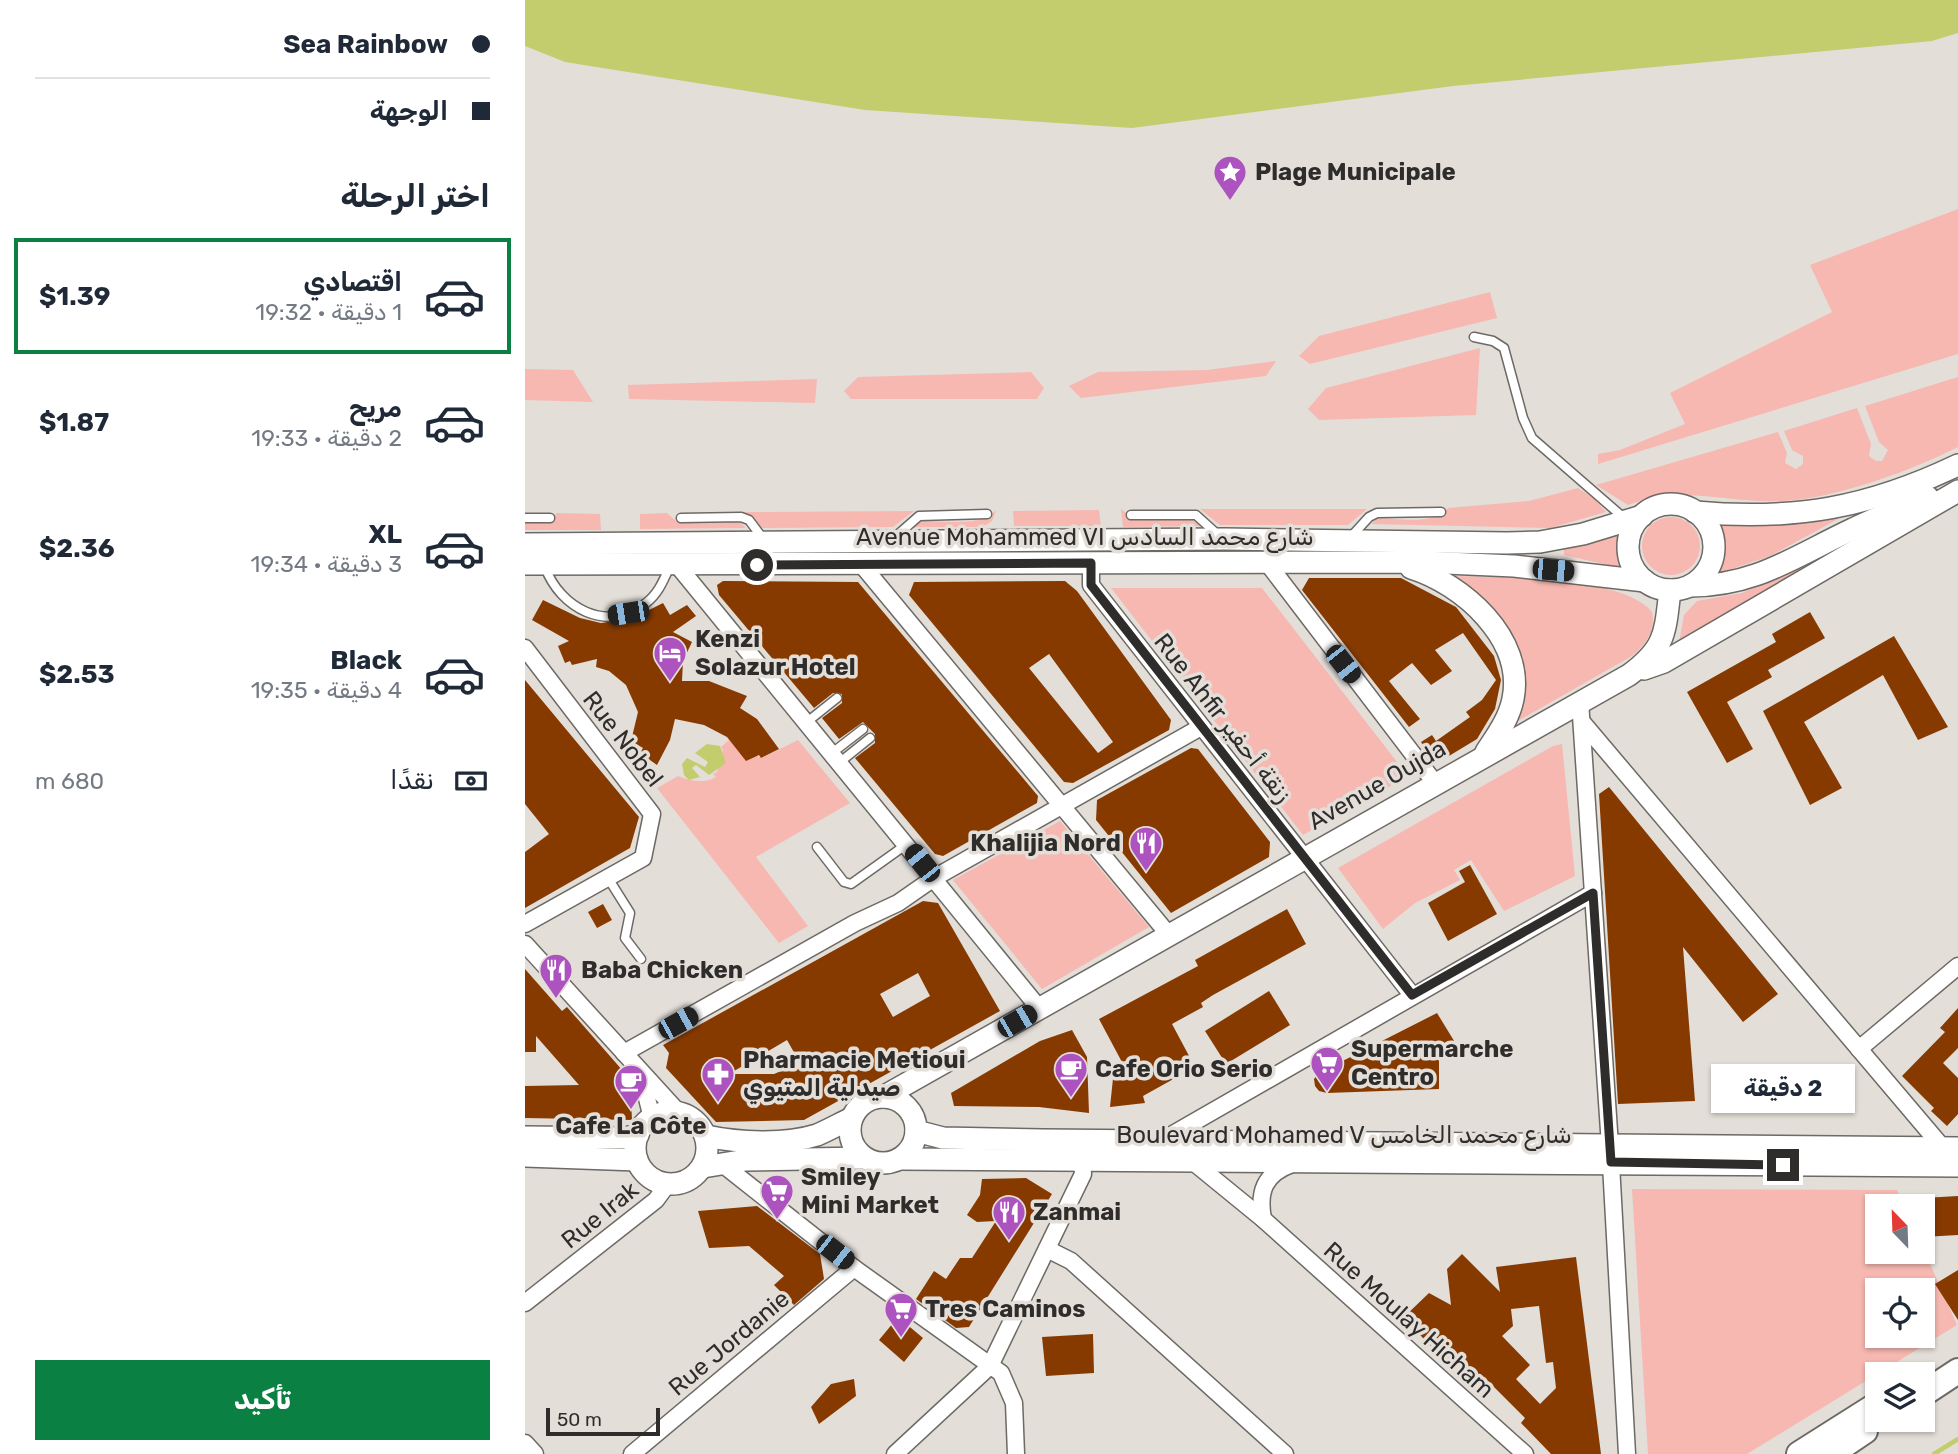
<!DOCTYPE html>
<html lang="ar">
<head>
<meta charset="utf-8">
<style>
  body { margin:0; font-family:Rubik,"Noto Sans Arabic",sans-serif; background:#f6f6f7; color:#1f2937; direction:rtl; height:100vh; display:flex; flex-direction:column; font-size:26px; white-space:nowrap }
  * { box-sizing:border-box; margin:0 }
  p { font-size:23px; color:#747a83 }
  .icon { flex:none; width:38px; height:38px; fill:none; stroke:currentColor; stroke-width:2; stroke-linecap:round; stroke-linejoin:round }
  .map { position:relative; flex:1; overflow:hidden; direction:ltr }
  .panel { display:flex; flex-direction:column; background:#fff; width:525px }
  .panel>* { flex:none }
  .banner { display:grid; align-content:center; height:154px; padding:0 35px; background:#fff }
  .needle { width:46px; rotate:337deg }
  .buttons { position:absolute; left:1340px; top:1194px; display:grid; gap:14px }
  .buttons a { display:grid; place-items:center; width:70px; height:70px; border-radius:0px; background:#fff; box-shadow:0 2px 5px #0004; font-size:35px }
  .scale { position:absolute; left:21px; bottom:18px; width:114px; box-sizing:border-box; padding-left:7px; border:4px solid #2f2d2b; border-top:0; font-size:19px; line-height:24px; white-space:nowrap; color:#2f2d2b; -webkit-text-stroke:5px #e4ded9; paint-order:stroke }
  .end { position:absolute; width:32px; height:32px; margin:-16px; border:9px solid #2f2d2b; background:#fff; box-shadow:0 0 0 4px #fff }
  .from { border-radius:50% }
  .bubble { position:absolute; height:49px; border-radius:0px; background:#fff; box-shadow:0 2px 5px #0004; font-size:23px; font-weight:700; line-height:49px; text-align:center; direction:rtl }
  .car { position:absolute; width:21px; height:42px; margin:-21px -10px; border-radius:9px; box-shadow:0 0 5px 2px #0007; background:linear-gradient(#222 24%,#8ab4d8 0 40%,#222 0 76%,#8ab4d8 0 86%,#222 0) }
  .banner b { display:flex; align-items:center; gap:24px; height:66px; font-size:26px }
  .banner b+b { border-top:2px solid #e0e1e3 }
  .banner i { width:18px; height:18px; background:#1f2937 }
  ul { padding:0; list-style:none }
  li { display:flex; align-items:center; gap:21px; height:116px; margin:0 14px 10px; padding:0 21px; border:4px solid transparent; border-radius:0px }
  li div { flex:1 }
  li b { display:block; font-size:26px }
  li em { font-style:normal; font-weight:700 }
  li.active { border-color:#0b8043 }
  li>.icon { width:63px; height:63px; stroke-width:1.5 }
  h2 { padding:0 35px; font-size:32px; line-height:84px }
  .pay { display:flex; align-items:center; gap:18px; height:77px; padding:0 35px; font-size:26px }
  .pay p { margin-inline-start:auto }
  .action { display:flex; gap:14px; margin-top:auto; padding:14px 35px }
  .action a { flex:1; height:80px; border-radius:0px; background:#0b8043; color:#fff; font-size:28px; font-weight:700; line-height:80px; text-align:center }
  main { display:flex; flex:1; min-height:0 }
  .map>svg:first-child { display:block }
  .green { fill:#f6b8b1; fill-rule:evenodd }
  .water { fill:#c3cd6e }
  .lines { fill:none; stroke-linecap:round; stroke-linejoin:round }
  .stream { stroke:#c3cd6e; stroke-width:4.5 }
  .building { fill:#863a00; fill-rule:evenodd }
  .lane-casing { stroke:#6d6964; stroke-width:11 }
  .street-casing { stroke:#6d6964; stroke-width:19 }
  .secondary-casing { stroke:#6d6964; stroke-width:24 }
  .primary-casing { stroke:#6d6964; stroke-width:28 }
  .lane { stroke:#fff; stroke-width:8 }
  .street { stroke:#fff; stroke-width:16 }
  .secondary { stroke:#fff; stroke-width:21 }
  .primary { stroke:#fff; stroke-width:24 }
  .route { stroke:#2f2d2b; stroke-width:9 }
  .labels { text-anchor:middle; stroke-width:7; stroke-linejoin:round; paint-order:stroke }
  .poi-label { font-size:24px; font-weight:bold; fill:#2f2d2b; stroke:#e4ded9; text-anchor:start }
  .street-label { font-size:24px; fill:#2f2d2b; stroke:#e4ded9 }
</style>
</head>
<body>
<main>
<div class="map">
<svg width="1433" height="1454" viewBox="0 0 1433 1454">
  <rect width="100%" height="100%" fill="#e4ded9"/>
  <g class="green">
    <polygon points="1433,209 1433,354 1073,464 1073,454 1095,450 1160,424 1145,393 1307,312 1285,265"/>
    <polygon points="965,292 972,318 785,364 774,356 794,336"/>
    <polygon points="955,348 951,415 794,420 783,409 801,388"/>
    <polygon points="751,361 741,376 556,398 544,386 573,372 682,370"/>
    <polygon points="0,369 48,370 68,402 0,400"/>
    <polygon points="506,372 519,388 512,399 326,399 319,391 333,377"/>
    <path d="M1433,377V447C1389,470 1308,499 1258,501C1201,504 1161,484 1103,505L1071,485L1253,432L1262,453L1260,463L1271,469L1278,464V456L1267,450L1259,431L1332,408L1346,444L1344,456L1351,461H1357L1363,450L1354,442L1340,406Z"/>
    <polygon points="292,379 290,403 104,399 103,385"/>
    <path d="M1053,488L1068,498L1081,512L1025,528L846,524L853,518C873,518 909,526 923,508L1004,501Z"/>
    <polygon points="596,509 609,519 670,519 675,526 598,527"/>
    <polygon points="675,509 842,509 823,525 695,525"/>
    <path d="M471,510L467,521L458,527H388L393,521C414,520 457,528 471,510Z"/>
    <polygon points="574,510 576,526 489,526 488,511"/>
    <polygon points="389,511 368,527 237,528 220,512"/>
    <polygon points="32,513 75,514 76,530 0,530 0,523 21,523"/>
    <polygon points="142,513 151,521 214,522 221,528 115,529 115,514"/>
    <polygon points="1314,515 1313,519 1245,556 1189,575 1197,545 1190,520"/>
    <circle cx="1146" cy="546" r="29"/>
    <polygon points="1099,531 1096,551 1101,569 1039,555 1039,547"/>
    <polygon points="1341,535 1154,643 1159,615 1172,601 1217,593"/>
    <path d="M923,576C969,577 1098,575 1127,612C1131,631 1121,644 1107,656L986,725L996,674Z"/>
    <polygon points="586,588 737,588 883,776 778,835"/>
    <path d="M204,740L212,748L237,758L273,740L325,803L231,857L283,926L254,943L132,788L153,776C165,781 179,784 191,777L188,774L192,772L198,750L196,747Z"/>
    <polygon points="1037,744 1050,876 979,911 946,860 929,870 935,880 890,903 858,929 813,868 1028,746"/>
    <polygon points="535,821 624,927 517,989 428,880"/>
    <path d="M1107,1189L1372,1190L1379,1206H1353V1251H1398V1248L1432,1325L1222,1454H1123ZM1353,1290H1398V1335H1353Z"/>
  </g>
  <g class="water">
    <polygon points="0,0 1433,0 1433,33 1407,41 928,86 607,128 340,110 40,62 0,46"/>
    <polygon points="182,744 195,746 201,763 184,775 171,765 167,768 175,777 164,780 159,775 157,764 162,758 180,767 183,762 170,753"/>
  </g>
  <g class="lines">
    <polyline class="stream" points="1409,1454 1433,1439"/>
  </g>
  <g class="building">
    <polygon points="784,578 876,578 931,607 969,656 976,680 970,709 952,739 919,759 908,759 896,742 907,735 911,741 945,717 941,712 957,700 971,680 938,633 910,650 927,671 906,685 887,663 864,681 895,719 884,727 777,590"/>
    <polygon points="198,581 333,582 513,796 512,803 418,856 410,854 330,758 350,743 350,734 338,722 314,739 297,718 317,703 317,694 308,693 289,708 194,595 192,585"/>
    <path d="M540,581L552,591L646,720L644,730L548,783L539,782L384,595L389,582ZM524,654L588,742L573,753L504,668Z"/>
    <polygon points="18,600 55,618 76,623 108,618 138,603 145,615 162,605 171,616 148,632 167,642 158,661 157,681 184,681 222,696 215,708 232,719 254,749 236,758 234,755 221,761 202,737 179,725 150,719 145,740 132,765 115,753 118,748 106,741 113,712 101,685 84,671 71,667 72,659 47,665 45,661 40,663 33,646 44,641 7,620"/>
    <polygon points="1285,612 1300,638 1243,670 1247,677 1202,702 1228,749 1202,763 1162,692 1251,642 1247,634"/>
    <polygon points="1369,636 1423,727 1393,740 1358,675 1279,722 1317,788 1285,805 1238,711"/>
    <polygon points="0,680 114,817 105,848 0,908 0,852 24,834 0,804"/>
    <polygon points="666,748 673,749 745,842 744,857 646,913 571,820 572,800"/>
    <polygon points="1084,787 1253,994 1218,1022 1158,947 1170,1101 1093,1104 1074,794"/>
    <polygon points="945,865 972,914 923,941 903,903 940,882 934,871"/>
    <path d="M398,901L413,903L475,1011L279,1120L191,1122L141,1068L144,1053L138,1045ZM393,973L405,996L368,1017L355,994ZM262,1040L275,1063L249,1074H204Z"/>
    <polygon points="78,904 87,920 72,928 63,912"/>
    <polygon points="762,909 781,944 688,995 676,1003 678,1007 647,1024 670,1067 618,1096 620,1103 585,1107 589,1069 598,1064 574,1019 673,966 670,960"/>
    <polygon points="0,969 37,1011 42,1007 105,1079 107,1120 0,1118 0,1086 54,1085 11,1036 11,1052 0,1052"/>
    <polygon points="744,991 765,1025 701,1064 680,1031"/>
    <polygon points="1433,1008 1433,1048 1418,1063 1433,1078 1433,1114 1422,1126 1406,1111 1409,1108 1377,1076 1420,1032 1415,1028"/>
    <polygon points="912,1013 931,1044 914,1053 914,1089 802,1093 794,1091 790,1086 789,1079 794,1073"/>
    <polygon points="547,1030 562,1057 564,1113 514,1107 429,1106 426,1093 515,1041"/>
    <polygon points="501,1178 527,1194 444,1327 431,1328 391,1299 409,1271 421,1279 435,1258 447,1258 471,1221 452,1222 442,1215 455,1195 457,1179"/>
    <polygon points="1433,1196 1433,1235 1398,1237 1398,1198"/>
    <polygon points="232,1206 295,1254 299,1279 269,1305 249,1285 259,1276 224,1246 184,1248 173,1211"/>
    <path d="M937,1254L975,1292L971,1267L1051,1257L1076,1454H1026L996,1423L1000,1418L963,1381L960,1387L924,1351L926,1366L878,1318L904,1293L926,1305L922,1269ZM1014,1306L1021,1363L1028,1362L1031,1388L1015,1404L991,1379L1005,1365L977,1336L988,1326L986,1309Z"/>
    <polygon points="1433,1270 1433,1320 1410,1284"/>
    <polygon points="373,1317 398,1338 379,1362 354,1340"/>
    <polygon points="568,1334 569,1373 521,1376 517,1337"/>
    <polygon points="329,1379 331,1396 294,1424 286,1407 306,1384"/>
  </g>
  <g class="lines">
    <defs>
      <g id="lane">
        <polyline points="949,337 968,341 979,348 998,418 1007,438 1099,518"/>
        <polyline points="606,515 671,515 692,534"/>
        <polyline points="0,518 25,518"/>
        <polyline points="156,518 216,517 224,520 239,540"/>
        <polyline points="369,538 394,516 462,514"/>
        <polyline points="824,539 844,517 852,513 916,512"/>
        <path d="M20,567C35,608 82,634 121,603C134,593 139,579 145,566"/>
        <polyline points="282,722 312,698"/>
        <polyline points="307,753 338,729"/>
        <polyline points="315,762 345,738"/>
        <polyline points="292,847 319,882 326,884 382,844"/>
        <polyline points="83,878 105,913 100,938 116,959"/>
      </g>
      <g id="street">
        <polyline points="740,560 910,783"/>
        <polyline points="566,563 566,585 887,995"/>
        <polyline points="336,564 644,935"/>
        <polyline points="153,566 514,1008"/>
        <polyline points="0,648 127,814 118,858 0,924"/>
        <polyline points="1055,701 1085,1146 1102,1454"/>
        <polyline points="1057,722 1418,1148"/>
        <polyline points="0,944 154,1113"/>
        <polyline points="1334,1049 1433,966"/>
        <polyline points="99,1053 330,923 373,903 409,878 676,727"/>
        <polyline points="116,1075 127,1118"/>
        <polyline points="636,1141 1068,893"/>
        <polyline points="667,1161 738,1219 1000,1454"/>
        <polyline points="196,1163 329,1268 476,1373 489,1403 491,1454"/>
        <path d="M738,1219C733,1192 739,1174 767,1164"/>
        <polyline points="522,1249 546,1261 760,1454"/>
        <polyline points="0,1303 131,1200 142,1185"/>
        <polyline points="0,1443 10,1454"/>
        <polyline points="107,1454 329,1268"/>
        <polyline points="370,1454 465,1366 558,1174 557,1160"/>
      </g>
      <g id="secondary">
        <circle cx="1146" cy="547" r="43"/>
        <path d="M1170,512C1269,521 1343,508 1433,465"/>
        <polyline points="0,544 700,539 982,543 1015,542 1058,534 1117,516"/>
        <polyline points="0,564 898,562 989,566 1120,581"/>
        <path d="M886,568C938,584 1000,639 988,699C984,719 972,735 961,752"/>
        <path d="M1165,586C1231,586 1270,556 1328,529C1352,517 1378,508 1403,497"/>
        <polyline points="1119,669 1139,662 1433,491"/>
        <path d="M358,1097L1104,675C1141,648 1140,633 1145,590"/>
        <circle cx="358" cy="1130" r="33"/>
        <circle cx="146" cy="1148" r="36"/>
        <polyline points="391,1131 418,1138 518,1140 1433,1148"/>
        <path d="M181,1136C214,1143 260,1145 292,1135C304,1130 316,1123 327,1118"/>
        <polyline points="0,1137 100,1138 113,1135"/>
        <polyline points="0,1156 112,1160"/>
        <polyline points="374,1159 1433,1166"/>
        <polyline points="178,1167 221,1160 340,1158"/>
      </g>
      <g id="primary">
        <polyline points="1398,1394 1433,1371"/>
        <polyline points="1274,1454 1353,1404"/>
        <polyline points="1306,1454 1340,1431"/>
      </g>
    </defs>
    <use href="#lane" class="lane-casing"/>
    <use href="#street" class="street-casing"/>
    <use href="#secondary" class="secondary-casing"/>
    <use href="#primary" class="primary-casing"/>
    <use href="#lane" class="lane"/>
    <use href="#street" class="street"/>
    <use href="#secondary" class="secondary"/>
    <use href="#primary" class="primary"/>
  </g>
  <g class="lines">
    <polyline class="route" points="232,565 566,563 566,585 887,995 1068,893 1086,1162 1258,1165"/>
  </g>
  <defs>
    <symbol id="sight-pin" viewBox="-11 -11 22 30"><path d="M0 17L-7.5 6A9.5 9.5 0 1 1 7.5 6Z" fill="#ac53bf" stroke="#e4ded9"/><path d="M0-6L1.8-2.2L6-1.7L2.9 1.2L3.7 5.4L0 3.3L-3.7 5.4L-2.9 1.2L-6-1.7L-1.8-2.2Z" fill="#fff"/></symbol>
    <symbol id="hotel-pin" viewBox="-11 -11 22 30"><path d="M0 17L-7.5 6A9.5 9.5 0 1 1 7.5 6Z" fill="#ac53bf" stroke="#e4ded9"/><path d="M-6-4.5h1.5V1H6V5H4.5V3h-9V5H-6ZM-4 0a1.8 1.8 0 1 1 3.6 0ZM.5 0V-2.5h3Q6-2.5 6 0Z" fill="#fff"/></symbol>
    <symbol id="restaurant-pin" viewBox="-11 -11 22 30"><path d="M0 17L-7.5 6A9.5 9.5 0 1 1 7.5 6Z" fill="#ac53bf" stroke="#e4ded9"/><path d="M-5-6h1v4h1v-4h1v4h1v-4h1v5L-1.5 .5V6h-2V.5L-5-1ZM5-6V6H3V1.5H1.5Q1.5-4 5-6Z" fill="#fff"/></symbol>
    <symbol id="supermarket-pin" viewBox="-11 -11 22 30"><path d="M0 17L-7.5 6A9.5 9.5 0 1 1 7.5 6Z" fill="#ac53bf" stroke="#e4ded9"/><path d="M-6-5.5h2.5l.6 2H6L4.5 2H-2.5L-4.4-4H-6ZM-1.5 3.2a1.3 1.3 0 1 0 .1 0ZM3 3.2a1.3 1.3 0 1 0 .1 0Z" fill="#fff"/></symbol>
    <symbol id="cafe-pin" viewBox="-11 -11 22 30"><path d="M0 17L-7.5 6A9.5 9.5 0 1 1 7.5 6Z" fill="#ac53bf" stroke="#e4ded9"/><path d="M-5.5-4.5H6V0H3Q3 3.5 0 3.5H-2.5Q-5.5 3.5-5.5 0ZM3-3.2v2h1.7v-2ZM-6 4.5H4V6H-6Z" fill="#fff"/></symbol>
    <symbol id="pharmacy-pin" viewBox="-11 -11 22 30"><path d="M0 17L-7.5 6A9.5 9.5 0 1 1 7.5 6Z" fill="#ac53bf" stroke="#e4ded9"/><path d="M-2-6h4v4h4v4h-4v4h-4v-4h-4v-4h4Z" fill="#fff"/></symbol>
  </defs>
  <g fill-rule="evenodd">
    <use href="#sight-pin" x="686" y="153" width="38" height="52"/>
    <use href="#hotel-pin" x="126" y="634" width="38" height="52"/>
    <use href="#restaurant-pin" x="602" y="824" width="38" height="52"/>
    <use href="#restaurant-pin" x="12" y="951" width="38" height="52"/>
    <use href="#supermarket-pin" x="783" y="1044" width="38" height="52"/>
    <use href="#cafe-pin" x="527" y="1050" width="38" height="52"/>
    <use href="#pharmacy-pin" x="174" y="1055" width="38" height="52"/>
    <use href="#cafe-pin" x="87" y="1062" width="38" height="52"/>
    <use href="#supermarket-pin" x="233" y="1172" width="38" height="52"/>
    <use href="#restaurant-pin" x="465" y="1193" width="38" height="52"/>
    <use href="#supermarket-pin" x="357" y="1290" width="38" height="52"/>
  </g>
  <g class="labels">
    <g class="poi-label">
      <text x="730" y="180">Plage Municipale</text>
      <text x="170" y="647">Kenzi<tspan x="170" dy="28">Solazur Hotel</tspan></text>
      <text x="596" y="851" text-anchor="end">Khalijia Nord</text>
      <text x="56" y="978">Baba Chicken</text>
      <text x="826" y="1057">Supermarche<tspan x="826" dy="28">Centro</tspan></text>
      <text x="218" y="1068">Pharmacie Metioui<tspan x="218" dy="28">صيدلية المتيوي</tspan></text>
      <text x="570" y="1077">Cafe Orio Serio</text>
      <text x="106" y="1134" text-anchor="middle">Cafe La Côte</text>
      <text x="276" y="1185">Smiley<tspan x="276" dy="28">Mini Market</tspan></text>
      <text x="508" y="1220">Zanmai</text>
      <text x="400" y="1317">Tres Caminos</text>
    </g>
    <g class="street-label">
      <text x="560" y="545">Avenue Mohammed VI شارع محمد السادس</text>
      <text transform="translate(698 718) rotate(52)" y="8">Rue Ahfir زنقة أحفير</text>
      <text transform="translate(98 739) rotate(52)" y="8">Rue Nobel</text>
      <text transform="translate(852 785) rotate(-30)" y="8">Avenue Oujda</text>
      <text x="819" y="1143">Boulevard Mohamed V شارع محمد الخامس</text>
      <text transform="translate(75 1215) rotate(-39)" y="8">Rue Irak</text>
      <text transform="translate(884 1320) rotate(42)" y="8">Rue Moulay Hicham</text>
      <text transform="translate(204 1343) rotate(-40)" y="8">Rue Jordanie</text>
    </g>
  </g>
</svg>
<div class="buttons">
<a><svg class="needle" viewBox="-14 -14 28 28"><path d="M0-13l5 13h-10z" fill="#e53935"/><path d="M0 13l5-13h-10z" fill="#747a83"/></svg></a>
<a><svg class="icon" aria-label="locate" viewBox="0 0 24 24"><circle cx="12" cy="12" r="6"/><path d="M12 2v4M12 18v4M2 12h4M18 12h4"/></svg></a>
<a><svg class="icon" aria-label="layers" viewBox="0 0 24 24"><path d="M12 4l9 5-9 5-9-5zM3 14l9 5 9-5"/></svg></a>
</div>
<div class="scale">50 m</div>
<i class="end from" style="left:232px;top:565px"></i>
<i class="end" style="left:1258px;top:1165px"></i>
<div class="bubble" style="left:1186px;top:1064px;width:144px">2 دقيقة</div>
<i class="car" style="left:1028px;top:570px;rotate:95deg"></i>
<i class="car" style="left:103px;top:613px;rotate:261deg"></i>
<i class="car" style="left:818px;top:664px;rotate:142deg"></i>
<i class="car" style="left:397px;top:863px;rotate:321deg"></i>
<i class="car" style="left:492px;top:1021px;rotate:60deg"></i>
<i class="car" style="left:153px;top:1023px;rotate:61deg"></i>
<i class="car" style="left:310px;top:1252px;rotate:128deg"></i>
</div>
<section class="panel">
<div class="banner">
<b><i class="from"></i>Sea Rainbow</b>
<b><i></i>الوجهة</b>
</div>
<h2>اختر الرحلة</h2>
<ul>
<li class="active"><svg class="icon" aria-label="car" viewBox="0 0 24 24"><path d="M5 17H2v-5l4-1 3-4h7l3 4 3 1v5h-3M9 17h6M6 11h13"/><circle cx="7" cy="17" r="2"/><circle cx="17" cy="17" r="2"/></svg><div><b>اقتصادي</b><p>1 دقيقة · 19:32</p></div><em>$1.39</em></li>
<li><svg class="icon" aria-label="car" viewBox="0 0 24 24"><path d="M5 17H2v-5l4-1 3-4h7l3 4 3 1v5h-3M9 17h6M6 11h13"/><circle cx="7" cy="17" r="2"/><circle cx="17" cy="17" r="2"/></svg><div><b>مريح</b><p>2 دقيقة · 19:33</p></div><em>$1.87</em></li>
<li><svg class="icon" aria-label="car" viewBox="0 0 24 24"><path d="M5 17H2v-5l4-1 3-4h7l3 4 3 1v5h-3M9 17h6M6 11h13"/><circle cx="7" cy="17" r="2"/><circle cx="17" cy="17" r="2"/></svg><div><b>XL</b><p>3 دقيقة · 19:34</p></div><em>$2.36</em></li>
<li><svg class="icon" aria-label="car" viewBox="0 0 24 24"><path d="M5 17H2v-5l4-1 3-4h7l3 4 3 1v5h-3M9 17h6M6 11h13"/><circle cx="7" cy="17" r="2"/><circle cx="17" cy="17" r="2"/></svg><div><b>Black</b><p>4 دقيقة · 19:35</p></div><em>$2.53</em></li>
</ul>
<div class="pay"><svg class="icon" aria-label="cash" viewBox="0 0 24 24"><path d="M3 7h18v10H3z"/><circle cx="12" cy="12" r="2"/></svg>نقدًا<p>680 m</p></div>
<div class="action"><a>تأكيد</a></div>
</section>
</main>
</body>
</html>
